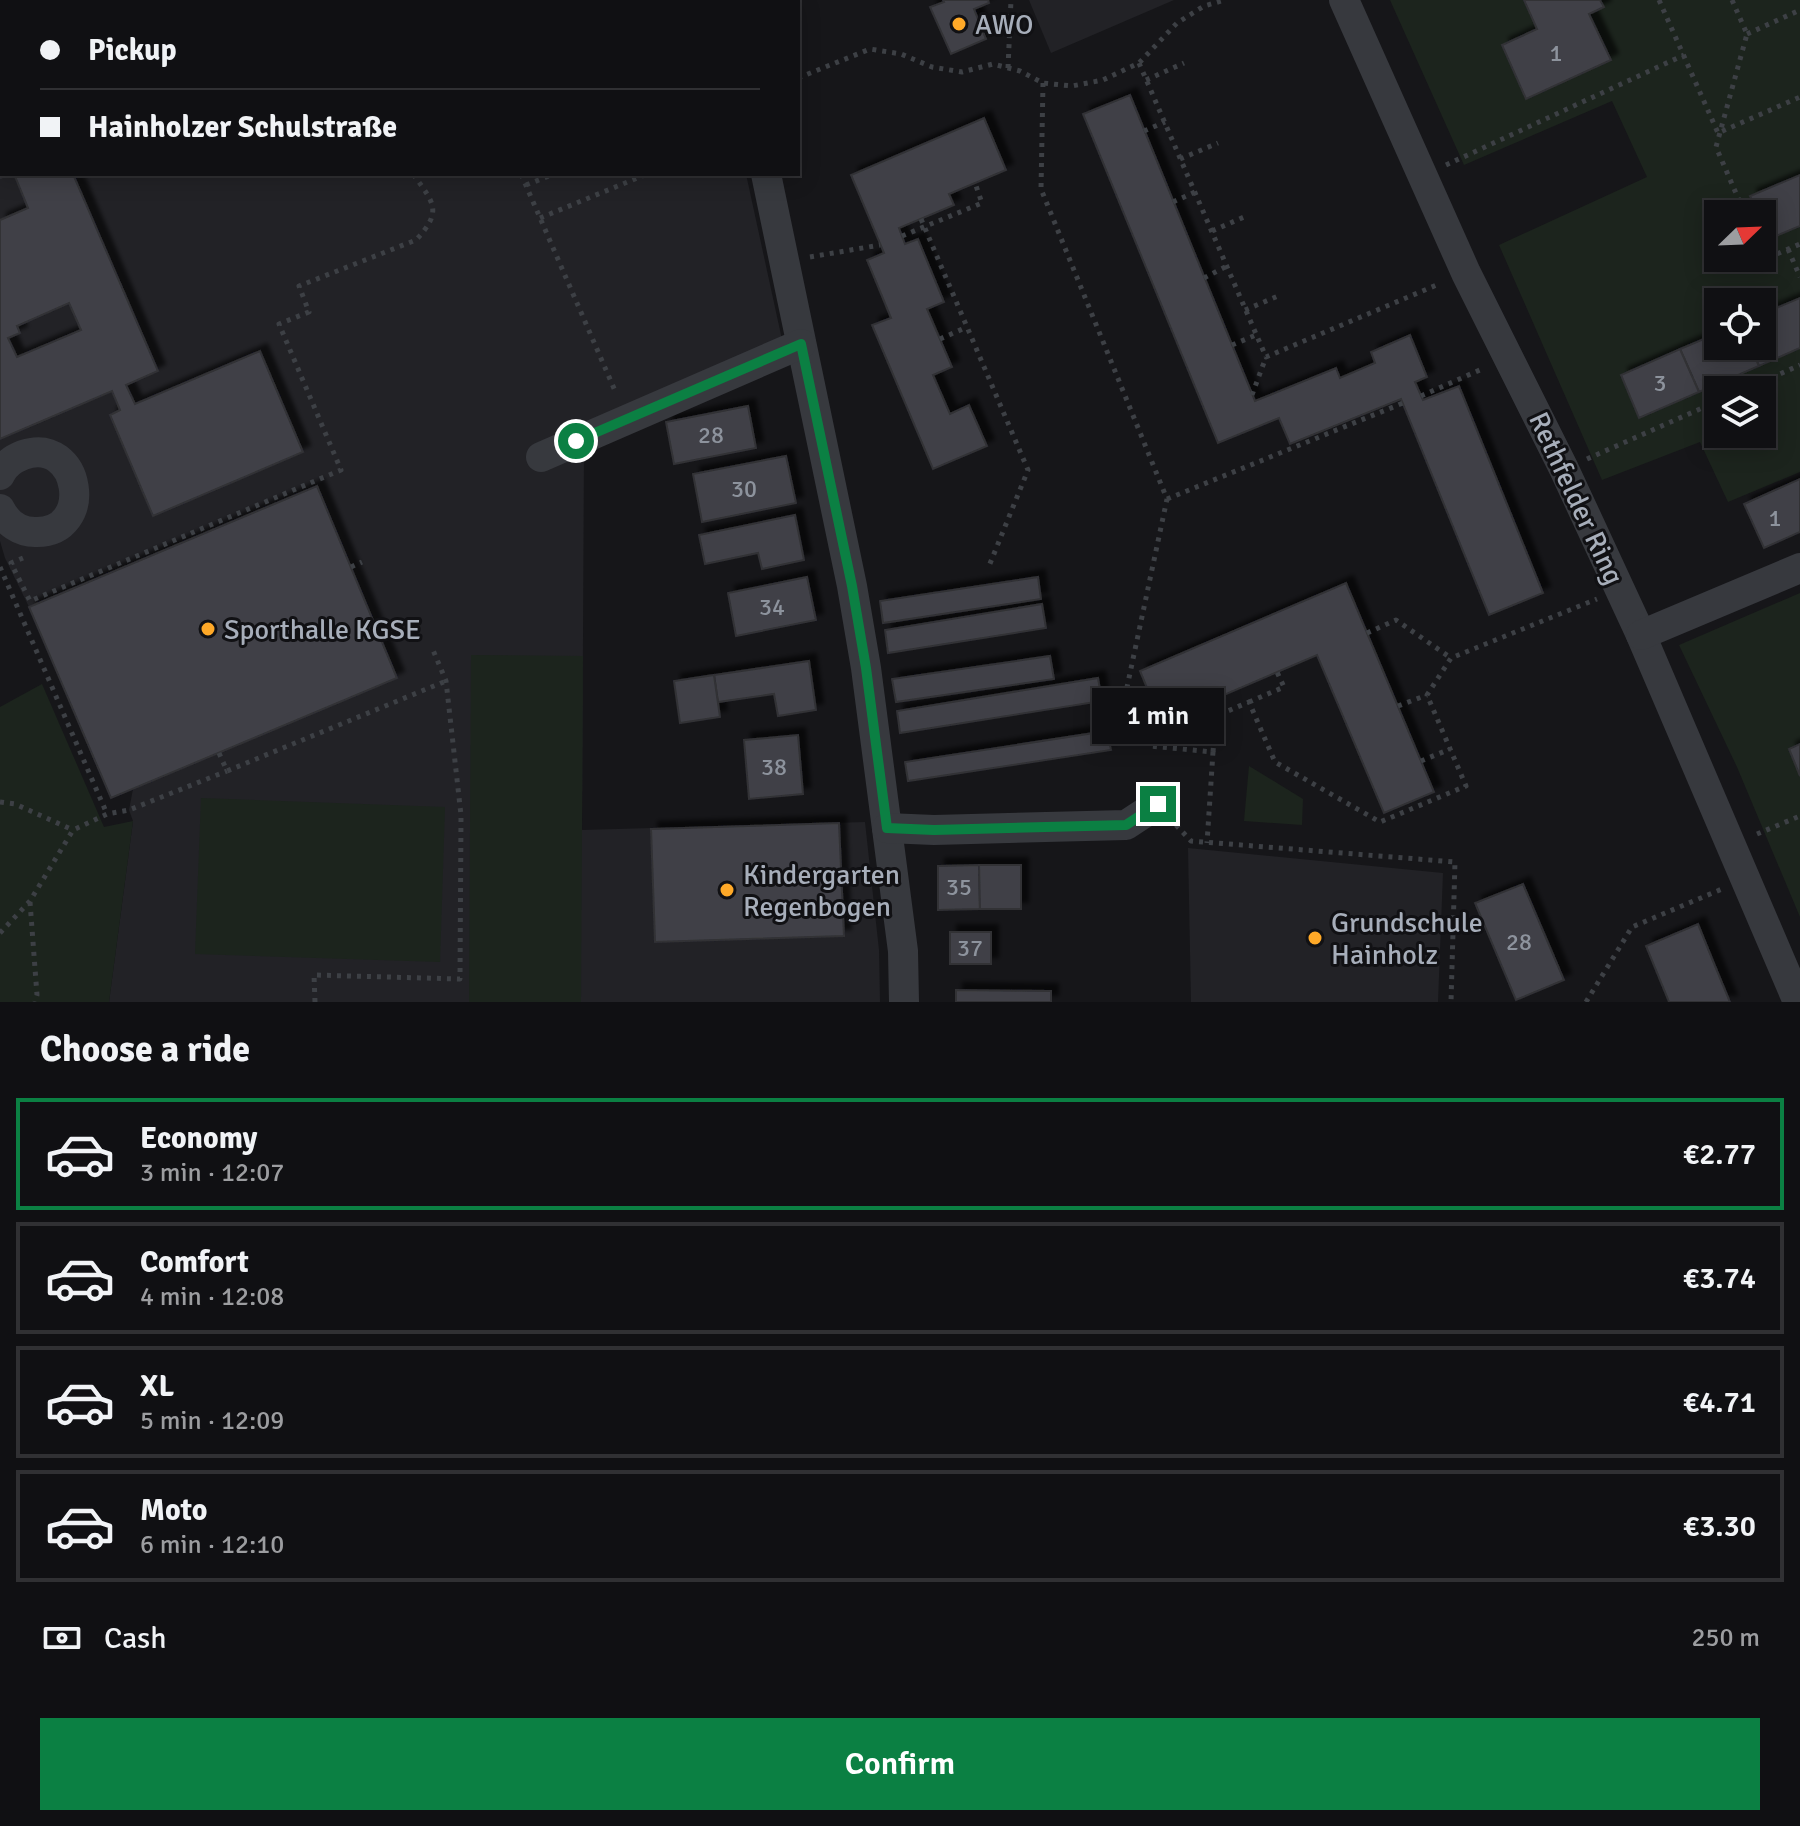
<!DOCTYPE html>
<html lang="en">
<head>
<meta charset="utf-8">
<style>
  body { margin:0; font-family:Signika,sans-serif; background:#19191c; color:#f1f3f6; height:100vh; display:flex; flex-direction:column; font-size:30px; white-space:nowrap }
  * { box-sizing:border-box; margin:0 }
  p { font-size:26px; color:#9c9da0 }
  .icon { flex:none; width:44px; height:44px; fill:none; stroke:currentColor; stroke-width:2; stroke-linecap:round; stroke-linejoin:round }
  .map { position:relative; height:1002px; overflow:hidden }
  .details { display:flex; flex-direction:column; background:#101013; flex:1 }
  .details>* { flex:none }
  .hud { position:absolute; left:0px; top:0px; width:800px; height:176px; box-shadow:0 4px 20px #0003,0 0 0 2px #303033; display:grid; align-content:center; height:176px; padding:0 40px; background:#101013 }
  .needle { width:52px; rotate:67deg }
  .tools { position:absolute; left:1704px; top:200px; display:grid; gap:16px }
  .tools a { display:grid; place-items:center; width:72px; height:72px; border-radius:0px; background:#101013; box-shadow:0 4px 20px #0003,0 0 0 2px #303033; font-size:40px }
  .end { position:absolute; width:36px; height:36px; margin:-18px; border:10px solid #0b8043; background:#fff; box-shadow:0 0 0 4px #fff }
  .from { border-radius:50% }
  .bubble { position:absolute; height:56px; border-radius:0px; background:#101013; box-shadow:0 4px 20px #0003,0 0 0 2px #303033; font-size:26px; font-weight:600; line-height:56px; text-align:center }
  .hud b { display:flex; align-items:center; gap:28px; height:76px; font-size:30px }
  .hud b+b { border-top:2px solid #303033 }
  .hud i { width:20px; height:20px; background:#f1f3f6 }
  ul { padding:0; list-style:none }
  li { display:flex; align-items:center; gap:24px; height:112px; margin:0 16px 12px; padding:0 24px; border:4px solid #303033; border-radius:0px }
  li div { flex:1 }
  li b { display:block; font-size:30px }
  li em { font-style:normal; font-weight:600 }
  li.current { border-color:#0b8043 }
  li>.icon { width:72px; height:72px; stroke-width:1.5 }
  h2 { padding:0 40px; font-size:36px; line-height:96px }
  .pay { display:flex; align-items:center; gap:20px; height:88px; padding:0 40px; font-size:30px }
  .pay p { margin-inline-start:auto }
  .primary-button { display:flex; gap:16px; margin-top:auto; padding:16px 40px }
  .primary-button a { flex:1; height:92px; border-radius:0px; background:#0b8043; color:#fff; font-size:32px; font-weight:600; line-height:92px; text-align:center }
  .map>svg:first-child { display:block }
  .built { fill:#222226 }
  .green { fill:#1c241d; fill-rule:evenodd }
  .building { fill:#404146; stroke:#303035; stroke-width:2; fill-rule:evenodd; filter:url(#shadow) }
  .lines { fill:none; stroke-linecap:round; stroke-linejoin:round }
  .path { stroke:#3d4045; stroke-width:5; stroke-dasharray:4 6; stroke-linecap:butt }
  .minor { stroke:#37393e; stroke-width:30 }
  .route { stroke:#0b8043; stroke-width:10 }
  .poi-dot { fill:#ffa928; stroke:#111114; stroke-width:3 }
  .labels { text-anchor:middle; stroke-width:6; stroke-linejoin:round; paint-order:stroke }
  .number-label { font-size:24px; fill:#8d939d }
  .poi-label { font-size:28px; fill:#a7aeba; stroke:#111114; text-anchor:start }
  .street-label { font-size:28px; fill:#a7aeba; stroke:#111114 }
</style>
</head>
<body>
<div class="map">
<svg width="1800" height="1002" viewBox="0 0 1800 1002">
  <defs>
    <filter id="shadow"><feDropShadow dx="7" dy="-7" stdDeviation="2" flood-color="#0009"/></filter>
  </defs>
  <rect width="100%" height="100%" fill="#161619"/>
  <g class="built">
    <polygon points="0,0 578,0 580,2 2,2 2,174 746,174 786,358 584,448 582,830 865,822 879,950 880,1002 109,1002 133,821 129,810 133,789 111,798 29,607 5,558 0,541"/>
    <polygon points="1029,0 1174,0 1051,53"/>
    <polygon points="1188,848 1443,873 1438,1002 1191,1002"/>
  </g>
  <g class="green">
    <path d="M1390,0H1800V472L1728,502L1700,442L1602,480L1499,245L1647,177L1612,101L1464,165ZM1718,214H1762V258H1718ZM1718,302H1762V346H1718ZM1718,390H1762V434H1718Z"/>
    <polygon points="1800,593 1800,917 1737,767 1679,645"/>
    <polygon points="471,655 583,656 581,1002 469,1002"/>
    <polygon points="42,684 104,827 133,821 109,1002 0,1002 0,707"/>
    <polygon points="1249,766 1303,799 1302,825 1244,821"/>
    <polygon points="201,798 445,807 440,962 195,954"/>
  </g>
  <g class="building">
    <polygon points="0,0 63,0 64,2 2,2 2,73 0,73"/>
    <polygon points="71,0 171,0 166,2 66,2"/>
    <polygon points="943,0 988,0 989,3 974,9 986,39 951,54 930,7 944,2"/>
    <polygon points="1524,0 1600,0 1604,7 1589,14 1611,60 1526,99 1502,45 1537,29"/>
    <polygon points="0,75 2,80 2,174 10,174 0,178"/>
    <polygon points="1130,95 1255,401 1336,368 1340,378 1375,363 1371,352 1410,335 1427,377 1415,382 1423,400 1459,386 1543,593 1489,615 1401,399 1290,444 1279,418 1218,443 1083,114"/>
    <polygon points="984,118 1006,170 949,194 954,205 899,228 905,244 918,239 944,302 927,309 952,367 933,375 950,414 969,405 987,446 933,469 872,325 891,318 867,260 884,253 851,175"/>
    <path d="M14,174H73L158,371L126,385L135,404L260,351L303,452L153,516L110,415L120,410L112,391L0,439V220L28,208ZM69,303L81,330L17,357L8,338L20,333L17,326Z"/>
    <polygon points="1800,175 1800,226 1769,239 1762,223 1762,214 1758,214 1750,196"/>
    <polygon points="1800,298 1800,348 1759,366 1750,346 1762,346 1762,314"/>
    <polygon points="1718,333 1718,346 1750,346 1759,366 1699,392 1680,349"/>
    <polygon points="1680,349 1699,392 1639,418 1621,375"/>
    <polygon points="748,406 756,448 674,464 666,422"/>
    <polygon points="786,456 796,503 702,522 693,474"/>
    <polygon points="1800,479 1800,532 1764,548 1744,504"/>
    <polygon points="317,486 397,678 111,798 29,607"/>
    <polygon points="795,515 804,560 762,569 758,553 705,564 699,535"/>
    <polygon points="807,577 816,620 736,636 728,593"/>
    <polygon points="1038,577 1041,599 883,623 880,601"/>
    <polygon points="1346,583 1434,792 1384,813 1317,655 1161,722 1140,671"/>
    <polygon points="1042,604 1046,628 888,653 885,630"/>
    <polygon points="1050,656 1054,679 896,702 892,679"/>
    <polygon points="809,661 816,710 778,716 774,694 718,702 714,675"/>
    <polygon points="714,675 720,717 680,723 674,681"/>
    <polygon points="1098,678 1102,701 900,733 897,711"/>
    <polygon points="1107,731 1111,750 908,781 905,762"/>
    <polygon points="798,735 803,794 749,799 744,740"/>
    <polygon points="1800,744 1800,776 1789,749"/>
    <polygon points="839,823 844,936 655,942 651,829"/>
    <polygon points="979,865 980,909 938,910 938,866"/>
    <polygon points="979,865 1021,865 1021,909 980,909"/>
    <polygon points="1523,884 1564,980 1516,1000 1475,903"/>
    <polygon points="1698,924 1713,961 1730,1002 1669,1002 1646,946"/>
    <rect x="950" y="932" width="41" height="32"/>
    <polygon points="956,990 1051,991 1051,1002 956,1002"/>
  </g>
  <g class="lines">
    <g class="path">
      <polyline points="291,0 293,2"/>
      <polyline points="424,0 425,2"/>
      <polyline points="603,0 605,2"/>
      <polyline points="697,0 698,2"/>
      <polyline points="1659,0 1718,133 1800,97"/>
      <polyline points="1732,0 1747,34 1716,147 1745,214"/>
      <polyline points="1747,34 1800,10"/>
      <polyline points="1139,63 1266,357 1439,284"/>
      <polyline points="1008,68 1011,0"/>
      <polyline points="798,78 870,49 901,54 932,67 962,72 993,64 1020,71 1043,83 1072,86 1103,80 1139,63 1177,23 1204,6 1225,0"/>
      <polyline points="1146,80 1184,63"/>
      <polyline points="1043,83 1041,189 1167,499 1126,692 1150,746 1213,752 1207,843"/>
      <polyline points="1144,131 1165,122"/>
      <polyline points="1180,159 1218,143"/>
      <polyline points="1446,165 1684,55"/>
      <polyline points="521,174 616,393"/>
      <polyline points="526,185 549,176"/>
      <polyline points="1173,202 1195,192"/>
      <polyline points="540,218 647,174"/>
      <polyline points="921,219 1028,470 989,566"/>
      <polyline points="1212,231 1244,217"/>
      <polyline points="902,236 982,203 975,183"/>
      <polyline points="1788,249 1800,277"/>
      <polyline points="1762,253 1765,259 1800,244"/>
      <polyline points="810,257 880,245"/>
      <polyline points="1204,278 1227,266"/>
      <polyline points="1245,310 1278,296"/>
      <polyline points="940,339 967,327"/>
      <polyline points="1232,345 1256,335"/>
      <polyline points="1744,390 1800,365"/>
      <polyline points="1252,395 1266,357"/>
      <polyline points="1421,396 1482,369"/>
      <polyline points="1587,459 1718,401"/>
      <polyline points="1167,499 1403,403"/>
      <path d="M23,558L11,563L30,601L341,470L279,324L309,312L299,286L416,240C443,211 434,203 413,174"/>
      <polyline points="0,567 107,814"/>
      <polyline points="351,567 362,562"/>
      <polyline points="1367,633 1396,620 1451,658"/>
      <polyline points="1209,701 1216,716"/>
      <polyline points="1249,702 1284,687 1277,672"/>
      <polyline points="1398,706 1427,695"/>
      <polyline points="1213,752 1216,716 1249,702 1275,762 1380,822 1466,786 1427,695 1451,658 1597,599"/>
      <polyline points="219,753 227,771 446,681"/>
      <polyline points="1421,761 1450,749"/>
      <polyline points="0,802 15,804 73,830"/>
      <polyline points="1176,825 1191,841 1455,862 1451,1002"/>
      <polyline points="1757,834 1800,816"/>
      <polyline points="30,902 37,995 35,1002"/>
      <polyline points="0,933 30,901 73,830 107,814 129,810 227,771"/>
      <polyline points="315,1002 314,975 460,979 461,815 446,681 433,650"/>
      <polyline points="1586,1002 1632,927 1722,889"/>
    </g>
    <g class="minor">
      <polyline points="731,0 731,2"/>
      <polyline points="1344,0 1466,273 1564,469 1641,635 1798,1002"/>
      <polyline points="766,174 852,586 866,668 903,951 904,1002"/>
      <polyline points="541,457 801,344"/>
      <path d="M0,475C4,465 13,459 23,455C81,435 96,534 35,532C20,532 7,523 0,509"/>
      <polyline points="1641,635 1800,568"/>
      <polyline points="887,828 934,830 1126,825 1158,804"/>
    </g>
  </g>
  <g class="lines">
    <polyline class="route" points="576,441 801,344 852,586 866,668 887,828 934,830 1126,825 1158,804"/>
  </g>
  <g class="poi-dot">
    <circle cx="959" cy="24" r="8"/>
    <circle cx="208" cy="629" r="8"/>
    <circle cx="727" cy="890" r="8"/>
    <circle cx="1315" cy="938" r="8"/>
  </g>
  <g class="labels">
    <g class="number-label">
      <text x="1556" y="61">1</text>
      <text x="1660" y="391">3</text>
      <text x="711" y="443">28</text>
      <text x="744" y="497">30</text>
      <text x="1775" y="526">1</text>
      <text x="772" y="615">34</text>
      <text x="774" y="775">38</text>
      <text x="959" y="895">35</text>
      <text x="1519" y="950">28</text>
      <text x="970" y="956">37</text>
    </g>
    <g class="poi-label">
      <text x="975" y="34">AWO</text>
      <text x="224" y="639">Sporthalle KGSE</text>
      <text x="743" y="884">Kindergarten<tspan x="743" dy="32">Regenbogen</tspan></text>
      <text x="1331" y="932">Grundschule<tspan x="1331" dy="32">Hainholz</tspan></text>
    </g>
    <g class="street-label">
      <text transform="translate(1577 498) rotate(65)" y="10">Rethfelder Ring</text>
    </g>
  </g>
</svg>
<div class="tools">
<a><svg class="needle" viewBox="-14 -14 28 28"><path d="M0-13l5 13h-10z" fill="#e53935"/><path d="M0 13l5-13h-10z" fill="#9c9da0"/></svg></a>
<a><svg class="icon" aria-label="locate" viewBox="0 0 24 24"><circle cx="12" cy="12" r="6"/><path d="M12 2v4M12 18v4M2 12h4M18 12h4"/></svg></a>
<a><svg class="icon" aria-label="layers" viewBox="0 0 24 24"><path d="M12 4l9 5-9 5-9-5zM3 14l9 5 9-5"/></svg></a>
</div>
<i class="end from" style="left:576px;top:441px"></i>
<i class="end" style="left:1158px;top:804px"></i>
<div class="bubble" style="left:1092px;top:688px;width:132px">1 min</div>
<div class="hud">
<b><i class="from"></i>Pickup</b>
<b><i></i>Hainholzer Schulstraße</b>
</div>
</div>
<section class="details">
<h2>Choose a ride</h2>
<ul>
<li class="current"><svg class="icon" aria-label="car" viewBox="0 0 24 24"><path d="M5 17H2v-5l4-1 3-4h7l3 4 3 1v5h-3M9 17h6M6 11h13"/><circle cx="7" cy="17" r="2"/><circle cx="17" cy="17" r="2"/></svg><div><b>Economy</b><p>3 min · 12:07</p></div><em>€2.77</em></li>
<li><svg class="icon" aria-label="car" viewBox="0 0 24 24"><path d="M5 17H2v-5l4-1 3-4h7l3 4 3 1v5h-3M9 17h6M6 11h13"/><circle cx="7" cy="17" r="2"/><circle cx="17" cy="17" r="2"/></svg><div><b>Comfort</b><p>4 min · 12:08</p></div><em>€3.74</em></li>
<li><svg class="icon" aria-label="car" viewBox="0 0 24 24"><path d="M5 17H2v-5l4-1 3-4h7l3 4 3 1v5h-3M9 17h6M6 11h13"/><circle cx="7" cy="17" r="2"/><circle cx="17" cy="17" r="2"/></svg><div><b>XL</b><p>5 min · 12:09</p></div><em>€4.71</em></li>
<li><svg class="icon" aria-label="car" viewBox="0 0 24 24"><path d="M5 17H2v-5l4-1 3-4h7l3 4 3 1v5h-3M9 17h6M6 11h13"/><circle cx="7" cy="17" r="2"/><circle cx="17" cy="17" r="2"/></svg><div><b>Moto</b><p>6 min · 12:10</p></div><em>€3.30</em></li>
</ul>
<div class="pay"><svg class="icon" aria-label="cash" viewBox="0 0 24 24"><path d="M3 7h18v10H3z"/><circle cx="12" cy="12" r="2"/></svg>Cash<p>250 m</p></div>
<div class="primary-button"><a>Confirm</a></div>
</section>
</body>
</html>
